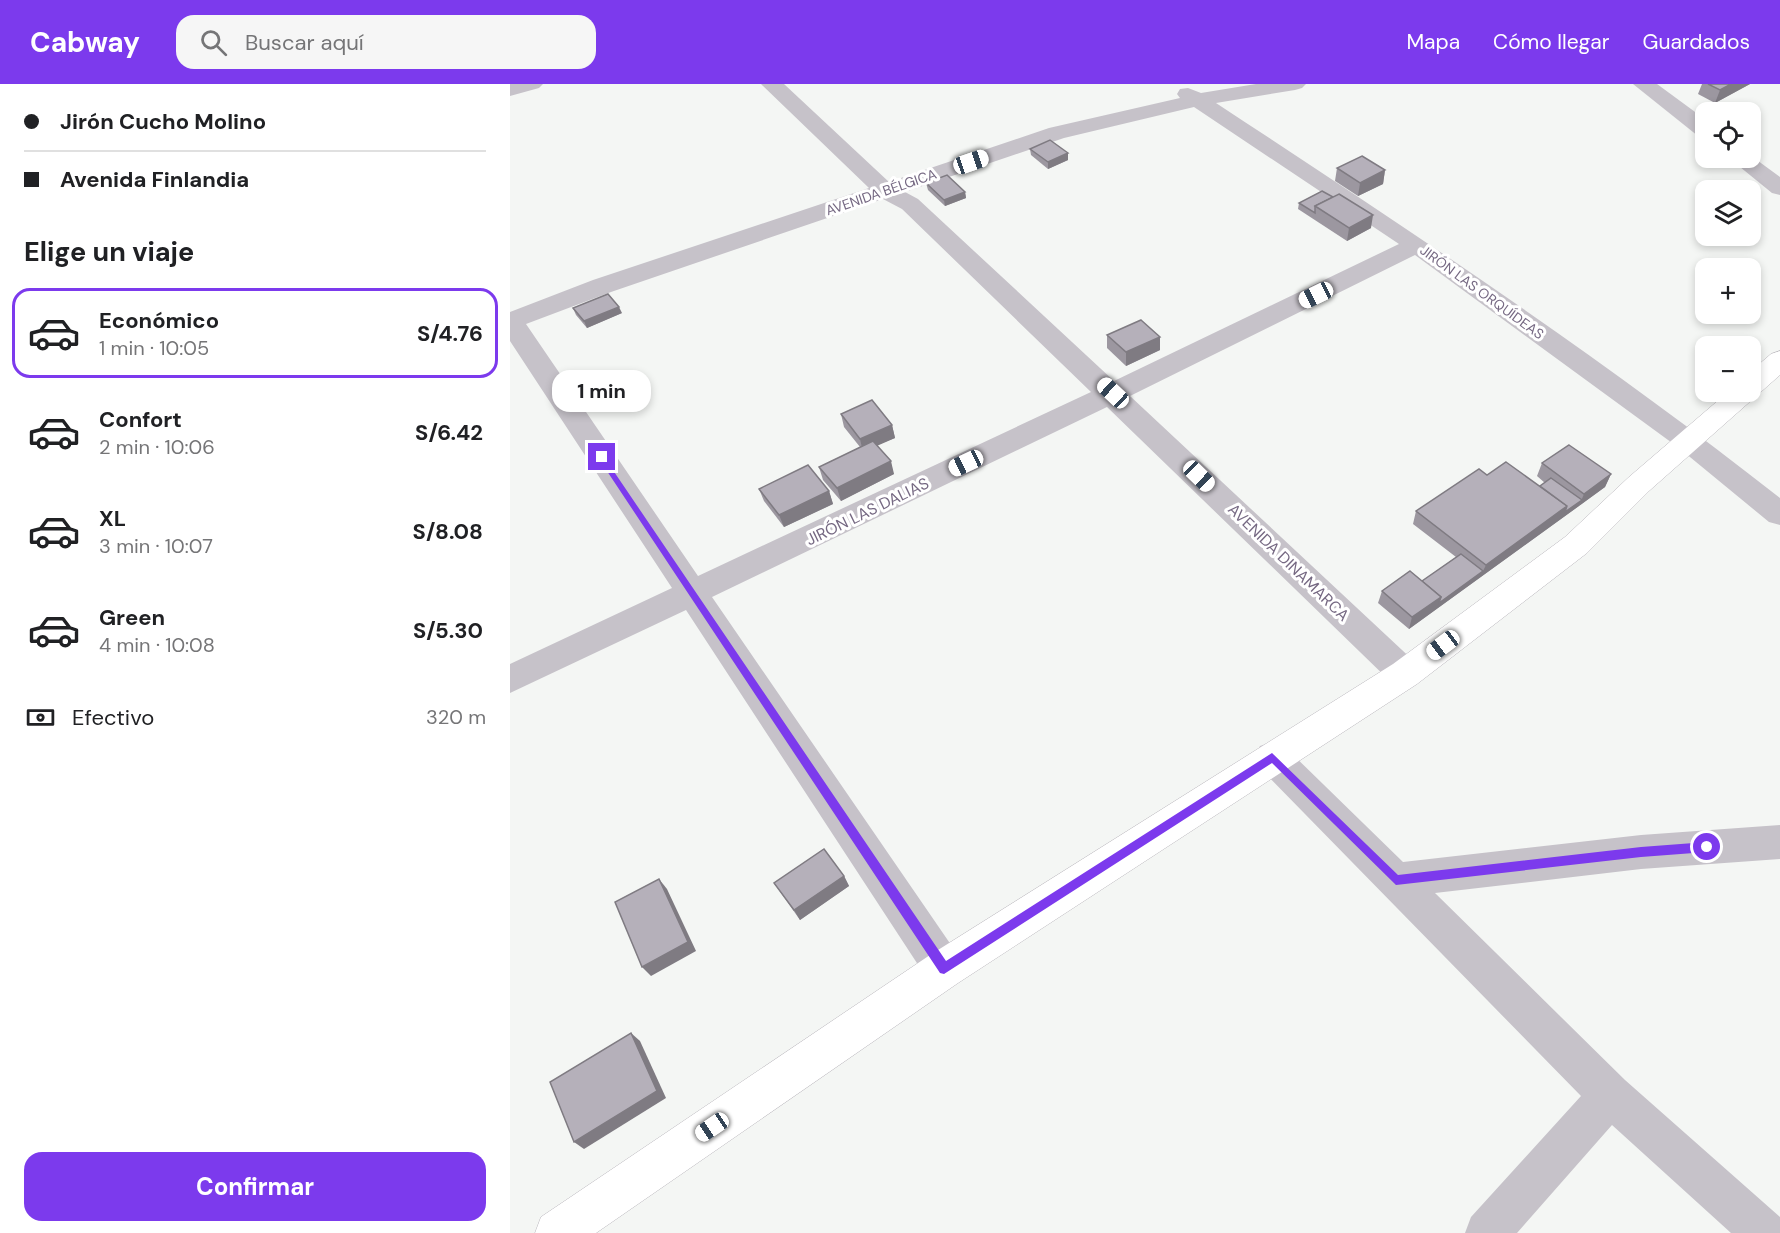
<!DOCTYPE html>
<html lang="es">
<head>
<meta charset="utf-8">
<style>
  body { margin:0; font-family:"DM Sans",sans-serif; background:#f6f6f6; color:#202124; height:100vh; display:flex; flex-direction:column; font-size:22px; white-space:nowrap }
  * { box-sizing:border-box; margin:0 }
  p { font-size:20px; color:#757577 }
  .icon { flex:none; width:33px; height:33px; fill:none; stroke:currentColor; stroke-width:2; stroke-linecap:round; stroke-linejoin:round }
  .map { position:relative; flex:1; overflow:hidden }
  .panel { display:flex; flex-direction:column; background:#fff; width:510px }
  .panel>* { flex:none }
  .banner { display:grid; align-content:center; height:132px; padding:0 24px; background:#fff }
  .fabs { position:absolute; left:1185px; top:18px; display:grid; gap:12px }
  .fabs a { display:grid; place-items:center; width:66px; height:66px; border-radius:12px; background:#fff; box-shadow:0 3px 9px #0003; font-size:30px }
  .end { position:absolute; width:27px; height:27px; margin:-14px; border:8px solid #7c3aed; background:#fff; box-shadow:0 0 0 3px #fff }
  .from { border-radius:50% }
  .bubble { position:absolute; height:42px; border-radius:18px; background:#fff; box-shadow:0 3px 9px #0003; font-size:20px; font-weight:700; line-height:42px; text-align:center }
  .car { position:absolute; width:18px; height:36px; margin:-18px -9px; border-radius:8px; box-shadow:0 0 4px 2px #0007; background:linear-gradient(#fff 24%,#345 0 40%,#fff 0 76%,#345 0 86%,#fff 0) }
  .banner b { display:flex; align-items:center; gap:21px; height:57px; font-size:22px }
  .banner b+b { border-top:2px solid #e0e0e0 }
  .banner i { width:15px; height:15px; background:#202124 }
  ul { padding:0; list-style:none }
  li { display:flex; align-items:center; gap:18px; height:90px; margin:0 12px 9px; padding:0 12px; border:3px solid transparent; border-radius:18px }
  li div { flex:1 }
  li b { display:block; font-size:22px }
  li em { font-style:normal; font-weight:700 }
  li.active { border-color:#7c3aed }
  li>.icon { width:54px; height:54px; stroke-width:1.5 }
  h2 { padding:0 24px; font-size:27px; line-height:72px }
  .pay { display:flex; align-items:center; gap:15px; height:66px; padding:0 24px; font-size:22px }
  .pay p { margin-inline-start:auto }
  .button { display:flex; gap:12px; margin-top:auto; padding:12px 24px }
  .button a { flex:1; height:69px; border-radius:18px; background:#7c3aed; color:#fff; font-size:24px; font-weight:700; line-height:69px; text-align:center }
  header { display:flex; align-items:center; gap:36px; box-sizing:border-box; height:84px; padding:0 30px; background:#7c3aed; color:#fff }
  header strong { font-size:28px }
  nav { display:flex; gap:33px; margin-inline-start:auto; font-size:21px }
  .search { width:420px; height:54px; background:#f6f6f6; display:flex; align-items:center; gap:15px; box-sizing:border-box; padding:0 21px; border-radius:18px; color:#757577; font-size:22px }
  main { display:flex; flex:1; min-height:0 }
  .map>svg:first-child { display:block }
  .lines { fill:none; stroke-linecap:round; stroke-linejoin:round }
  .highway-casing { stroke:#b8b5bb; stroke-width:1 }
  .minor { fill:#c6c2c9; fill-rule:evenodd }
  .highway { fill:#fff; fill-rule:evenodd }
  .wall { fill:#9c97a0 }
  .shaded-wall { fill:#7f7b82 }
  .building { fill:#b5b0ba; stroke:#7f7b82; stroke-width:1.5 }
  .route { fill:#7c3aed }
  .labels { text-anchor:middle; stroke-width:6; stroke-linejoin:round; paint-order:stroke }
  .far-street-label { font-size:14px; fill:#756882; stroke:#fff }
  .street-label { font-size:16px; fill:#756882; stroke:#fff }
</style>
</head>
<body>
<header>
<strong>Cabway</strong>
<div class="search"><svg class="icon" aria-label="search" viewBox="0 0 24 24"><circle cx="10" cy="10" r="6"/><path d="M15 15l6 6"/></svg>Buscar aquí</div>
<nav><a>Mapa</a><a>Cómo llegar</a><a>Guardados</a></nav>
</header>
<main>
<section class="panel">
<div class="banner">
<b><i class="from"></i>Jirón Cucho Molino</b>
<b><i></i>Avenida Finlandia</b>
</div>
<h2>Elige un viaje</h2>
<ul>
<li class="active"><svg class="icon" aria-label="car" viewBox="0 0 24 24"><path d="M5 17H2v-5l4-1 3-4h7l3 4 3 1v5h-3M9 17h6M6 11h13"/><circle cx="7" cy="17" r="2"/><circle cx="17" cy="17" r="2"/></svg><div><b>Económico</b><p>1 min · 10:05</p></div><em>S/4.76</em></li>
<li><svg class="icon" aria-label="car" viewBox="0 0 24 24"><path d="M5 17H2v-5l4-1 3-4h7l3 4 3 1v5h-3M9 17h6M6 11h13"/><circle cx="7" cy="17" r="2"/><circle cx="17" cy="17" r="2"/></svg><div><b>Confort</b><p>2 min · 10:06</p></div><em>S/6.42</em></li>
<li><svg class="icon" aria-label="car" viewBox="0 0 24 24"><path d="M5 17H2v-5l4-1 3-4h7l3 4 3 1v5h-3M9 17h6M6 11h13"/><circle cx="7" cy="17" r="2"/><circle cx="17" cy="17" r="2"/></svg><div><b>XL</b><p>3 min · 10:07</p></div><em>S/8.08</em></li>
<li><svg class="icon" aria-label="car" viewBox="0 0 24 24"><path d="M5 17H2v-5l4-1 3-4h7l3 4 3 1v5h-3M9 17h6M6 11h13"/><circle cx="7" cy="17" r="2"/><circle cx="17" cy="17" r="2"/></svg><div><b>Green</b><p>4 min · 10:08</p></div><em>S/5.30</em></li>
</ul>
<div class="pay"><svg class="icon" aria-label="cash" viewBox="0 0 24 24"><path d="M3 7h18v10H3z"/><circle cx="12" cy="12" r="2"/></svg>Efectivo<p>320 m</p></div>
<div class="button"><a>Confirmar</a></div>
</section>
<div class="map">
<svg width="1270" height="1149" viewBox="0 0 1270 1149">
  <rect width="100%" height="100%" fill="#f4f6f4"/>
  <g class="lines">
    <defs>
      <polygon id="highway" points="1270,267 1270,291 1139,407 1077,469 907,600 448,899 86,1149 25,1149 31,1133 420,871 883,580 1055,453 1119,393 1218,308 1240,308 1240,288 1261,270"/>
    </defs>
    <use href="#highway" class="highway-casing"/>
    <g class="minor">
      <polygon points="0,0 33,0 29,4 0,12"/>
      <path d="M251,0H274L379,98L539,44L670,14L667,10L670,5L678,4L691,9L746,0H796L792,4L785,6L706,19C898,145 1090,272 1270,414V441L1259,438L1169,364L905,171L620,312L907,580L912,590L907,600L895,604L883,600L597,323L202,513L448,871L454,885L448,899L434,904L420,899L176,526L0,609V580L162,504L0,257V228L83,196L359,104ZM684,23L889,160L604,297L408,115L395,108L554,54ZM373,115L392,125L581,308L188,492L16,240L101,208Z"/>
      <polygon points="1123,0 1147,0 1196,36 1196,53 1188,52"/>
      <polygon points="1240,71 1270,93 1270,111 1262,109 1219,74 1240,74"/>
      <polygon points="762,658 774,662 893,778 1131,751 1270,741 1270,775 1131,785 925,809 1115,996 1270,1133 1270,1149 1221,1149 1102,1041 1007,1149 955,1149 961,1133 1071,1012 750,684 744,673 750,662"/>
    </g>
    <use href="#highway" class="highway"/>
  </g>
  <g class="wall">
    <polygon points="1192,0 1240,0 1205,19 1188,10"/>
    <polygon points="520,65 558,76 538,85 521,71"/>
    <polygon points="827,84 875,86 873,100 848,112 825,97"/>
    <polygon points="416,99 455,108 456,114 435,122 418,106"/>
    <polygon points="812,107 861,144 837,157 788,125 789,119"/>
    <polygon points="63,224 112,229 77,244 66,231"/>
    <polygon points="597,251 650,253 650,266 616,282 597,264"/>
    <polygon points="331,330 382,341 385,354 367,361 384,390 331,417 313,396 309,383 350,363 334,343"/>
    <polygon points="1032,379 1101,390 1095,403 899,545 868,519 872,507 912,497 946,473 903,440 906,427 977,391 1030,402 1035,399 1027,392"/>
    <polygon points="249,405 319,407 323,420 274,443 254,417"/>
    <polygon points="334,792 339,802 290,836 264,799"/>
  </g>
  <g class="shaded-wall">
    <polygon points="1221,0 1240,0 1205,19 1210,6"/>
    <polygon points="558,69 558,76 538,85 538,78"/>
    <polygon points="875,86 873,100 848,112 850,99"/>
    <polygon points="455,108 456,114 435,122 434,116"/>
    <polygon points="863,131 861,144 837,157 839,144"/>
    <polygon points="109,223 112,229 77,244 74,237"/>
    <polygon points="650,253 650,266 616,282 616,268"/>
    <polygon points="382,341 385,354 353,368 350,355"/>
    <polygon points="381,377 384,390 331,417 327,404"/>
    <polygon points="1101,390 1095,403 1069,422 1074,410"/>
    <polygon points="319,407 323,420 274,443 269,431"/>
    <polygon points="1072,416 1069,422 899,545 902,533 931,513 973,487 976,481 1057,422"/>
    <polygon points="334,792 339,802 290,836 284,826"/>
    <polygon points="149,795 157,805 186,867 141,892 132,883"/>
    <polygon points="121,949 130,957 156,1014 74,1065 64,1058"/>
  </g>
  <g class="building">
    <polygon points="1198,0 1221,0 1210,6"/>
    <polygon points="540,56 558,69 538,78 520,65"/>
    <polygon points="852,72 875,86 850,99 827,84"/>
    <polygon points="437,91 455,108 434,116 416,99"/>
    <polygon points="812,107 823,113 805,122 805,129 789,119"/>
    <polygon points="829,110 863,131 839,144 805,122"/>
    <polygon points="98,210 109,223 74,237 63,224"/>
    <polygon points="631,236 650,253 616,268 597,251"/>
    <polygon points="362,316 382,341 350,355 331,330"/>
    <polygon points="363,357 381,377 327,404 309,383"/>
    <polygon points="1059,361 1101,390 1074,410 1032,379"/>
    <polygon points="996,378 1057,422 976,481 906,427 969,385 977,391"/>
    <polygon points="298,381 319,407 269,431 249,405"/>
    <polygon points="1041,394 1072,416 1055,428 1057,422 1030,402"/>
    <polygon points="951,470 973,487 929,519 931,513 912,497"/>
    <polygon points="900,487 931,513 902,533 872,507"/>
    <polygon points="314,765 334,792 284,826 264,799"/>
    <polygon points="149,795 178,858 132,883 105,818"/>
    <polygon points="121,949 147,1007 64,1058 40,998"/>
  </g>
  <polygon class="route" points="92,370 436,877 762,669 888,791 1131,763 1197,758 1203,763 1197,768 1131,773 886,801 762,679 434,890 430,889 89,375 88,373"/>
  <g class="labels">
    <g class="far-street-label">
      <text transform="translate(371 108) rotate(-19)" y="5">AVENIDA BÉLGICA</text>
      <text transform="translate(972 208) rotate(36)" y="5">JIRÓN LAS ORQUÍDEAS</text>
    </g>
    <g class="street-label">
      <text transform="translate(357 427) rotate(-26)" y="6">JIRÓN LAS DALIAS</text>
      <text transform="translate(779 478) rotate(44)" y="6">AVENIDA DINAMARCA</text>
    </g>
  </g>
</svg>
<div class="fabs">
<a><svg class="icon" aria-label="locate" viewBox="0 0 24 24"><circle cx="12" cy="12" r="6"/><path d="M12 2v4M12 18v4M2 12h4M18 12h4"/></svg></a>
<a><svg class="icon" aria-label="layers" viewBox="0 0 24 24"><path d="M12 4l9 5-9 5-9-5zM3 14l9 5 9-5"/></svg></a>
<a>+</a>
<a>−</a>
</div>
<i class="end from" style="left:1197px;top:763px"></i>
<i class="end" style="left:92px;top:373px"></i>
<div class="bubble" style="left:42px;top:286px;width:99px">1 min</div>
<i class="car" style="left:461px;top:78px;rotate:71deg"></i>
<i class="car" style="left:806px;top:211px;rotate:244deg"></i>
<i class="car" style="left:603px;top:309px;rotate:313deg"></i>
<i class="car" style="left:456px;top:379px;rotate:245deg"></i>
<i class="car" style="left:689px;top:392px;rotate:134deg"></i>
<i class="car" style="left:933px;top:561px;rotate:233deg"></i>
<i class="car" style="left:202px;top:1043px;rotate:236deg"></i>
</div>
</main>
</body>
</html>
